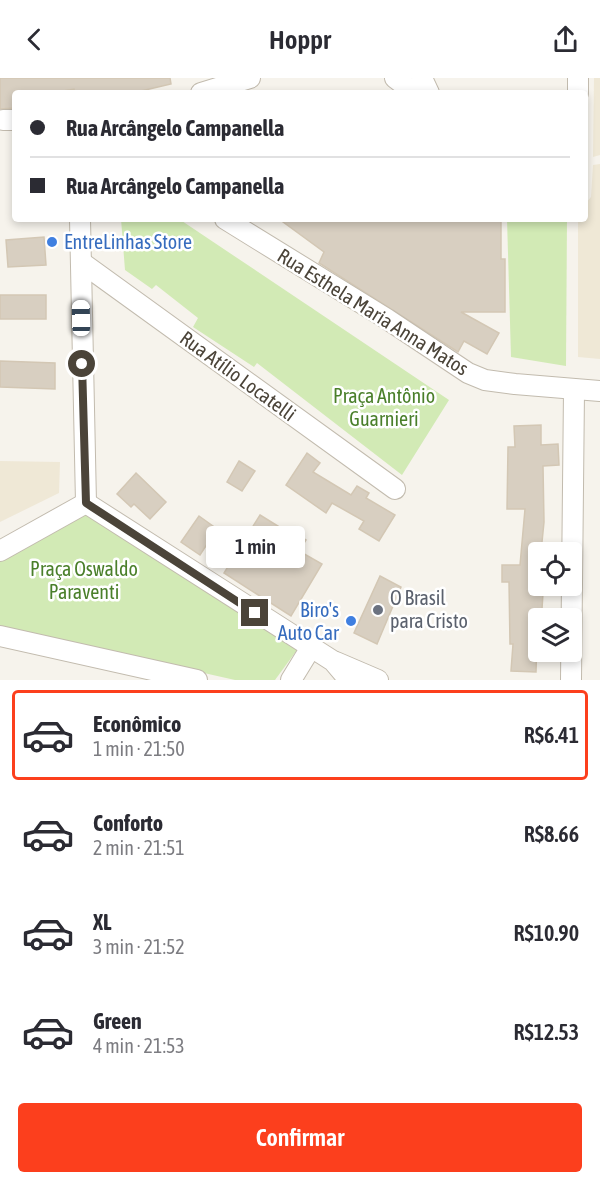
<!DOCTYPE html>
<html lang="pt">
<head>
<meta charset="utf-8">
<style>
  body { margin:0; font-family:"Asap Condensed",sans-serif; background:#f7f7f7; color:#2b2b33; height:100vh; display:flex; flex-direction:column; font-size:22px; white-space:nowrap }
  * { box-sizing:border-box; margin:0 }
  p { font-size:20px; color:#7c7c81 }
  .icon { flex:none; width:33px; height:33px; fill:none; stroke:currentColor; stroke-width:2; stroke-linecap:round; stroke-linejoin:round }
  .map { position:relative; height:602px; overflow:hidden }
  .details { display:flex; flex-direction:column; background:#fff; flex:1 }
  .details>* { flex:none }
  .banner { position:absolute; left:12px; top:12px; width:576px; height:132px; border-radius:6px; box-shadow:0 3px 9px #0003; display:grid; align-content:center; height:132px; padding:0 18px; background:#fff }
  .controls { position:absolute; left:528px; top:464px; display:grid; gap:12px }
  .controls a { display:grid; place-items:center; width:54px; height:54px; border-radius:6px; background:#fff; box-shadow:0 3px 9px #0003; font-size:30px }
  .end { position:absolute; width:27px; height:27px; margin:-14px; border:8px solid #4b4439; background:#fff; box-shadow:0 0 0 3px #fff }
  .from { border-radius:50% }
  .bubble { position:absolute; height:42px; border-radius:6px; background:#fff; box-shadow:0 3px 9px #0003; font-size:20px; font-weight:600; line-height:42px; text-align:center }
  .car { position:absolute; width:18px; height:36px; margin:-18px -9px; border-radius:8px; box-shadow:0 0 4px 2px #0007; background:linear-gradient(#fff 24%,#345 0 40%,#fff 0 76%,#345 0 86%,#fff 0) }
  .banner b { display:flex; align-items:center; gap:21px; height:57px; font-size:22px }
  .banner b+b { border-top:2px solid #e1e1e2 }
  .banner i { width:15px; height:15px; background:#2b2b33 }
  ul { padding:10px 0 0; list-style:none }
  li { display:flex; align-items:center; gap:18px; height:90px; margin:0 12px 9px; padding:0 6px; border:3px solid transparent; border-radius:6px }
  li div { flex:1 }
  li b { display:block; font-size:22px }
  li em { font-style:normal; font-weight:600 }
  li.current { border-color:#fc3f1d }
  li>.icon { width:54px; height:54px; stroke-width:1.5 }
  .action { display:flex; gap:12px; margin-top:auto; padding:12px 18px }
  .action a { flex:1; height:69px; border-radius:6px; background:#fc3f1d; color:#fff; font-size:24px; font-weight:600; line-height:69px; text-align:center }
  header { display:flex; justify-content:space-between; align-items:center; height:78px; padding:0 18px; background:#fff; font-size:27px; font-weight:600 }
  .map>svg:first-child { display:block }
  .education { fill:#efe8d6 }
  .green { fill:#d2eab5 }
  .building { fill:#d8cfc1; stroke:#d3c7b4; stroke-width:1.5 }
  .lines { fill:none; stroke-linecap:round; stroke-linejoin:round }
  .minor-casing { stroke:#c2bbae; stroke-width:22 }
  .minor { stroke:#fff; stroke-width:20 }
  .route { stroke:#4b4439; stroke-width:8 }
  .shop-dot { fill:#3f7fe0; stroke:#fff; stroke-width:2 }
  .worship-dot { fill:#6b7280; stroke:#fff; stroke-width:2 }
  .labels { text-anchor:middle; stroke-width:5; stroke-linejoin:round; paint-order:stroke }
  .shop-label { font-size:20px; fill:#366cbe; stroke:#fff; text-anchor:start }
  .street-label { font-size:20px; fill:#4b4439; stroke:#fff }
  .park-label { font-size:20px; fill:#4a7f2a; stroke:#fff }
  .worship-label { font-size:20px; fill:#5b616d; stroke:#fff; text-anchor:start }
</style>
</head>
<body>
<header><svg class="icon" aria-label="back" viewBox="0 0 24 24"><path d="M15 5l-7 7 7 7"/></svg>Hoppr<svg class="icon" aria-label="share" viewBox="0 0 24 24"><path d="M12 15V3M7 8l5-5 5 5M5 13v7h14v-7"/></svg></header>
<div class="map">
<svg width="600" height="602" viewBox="0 0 600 602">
  <rect width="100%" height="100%" fill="#f6f3ec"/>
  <g class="education">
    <polygon points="594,0 600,0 600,77 593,79"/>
    <polygon points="600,86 600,281 578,279 578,141 585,141 585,126 591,119 593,87"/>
    <polygon points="0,383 60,384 59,415 0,444"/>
  </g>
  <g class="green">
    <polygon points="121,141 179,141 449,322 402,397 257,285 254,289 193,249 198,240 156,207 152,211 125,192"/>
    <polygon points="507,141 567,141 566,288 511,279"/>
    <polygon points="86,425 297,572 275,602 235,602 0,549 0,480"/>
  </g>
  <g class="building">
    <polygon points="0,0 170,0 171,6 141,13 142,15 75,15 74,11 52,15 15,15 15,30 0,31"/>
    <polygon points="279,141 501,141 501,181 505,181 505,234 461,234 499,255 487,276 464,263 458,274 319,185 324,174"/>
    <polygon points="44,159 46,187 8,189 6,162"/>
    <rect x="0" y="217" width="46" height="24"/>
    <polygon points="0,283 55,285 55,311 0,309"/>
    <polygon points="541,347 541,367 558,366 559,387 543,388 544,444 541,474 538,474 538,514 543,515 542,531 538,531 536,594 511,593 513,566 510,566 509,504 502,504 502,487 520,487 525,431 507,431 508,369 515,369 514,348"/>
    <polygon points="307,375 320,385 313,394 351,417 357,408 369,415 366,420 395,437 379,463 359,451 364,443 332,425 326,435 286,407"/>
    <polygon points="239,383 255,393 242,413 227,404"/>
    <polygon points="136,395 166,424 150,441 134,426 131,429 117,416"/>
    <polygon points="260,437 289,455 291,452 306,462 299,473 322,486 291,538 224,495"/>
    <polygon points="199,438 217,451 200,477 181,464"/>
    <polygon points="380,498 401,509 377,566 354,555"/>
  </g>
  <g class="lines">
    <defs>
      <g id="minor">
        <polyline points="395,0 415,15"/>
        <polyline points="422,0 429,15"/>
        <polyline points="201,15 250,0"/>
        <polyline points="578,15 578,0"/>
        <polyline points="3,42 15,42"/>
        <polyline points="80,141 86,425"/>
        <polyline points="225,141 387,241 468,295 485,302 515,306 600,313"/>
        <polyline points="81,184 395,411"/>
        <polyline points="86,425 333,583 349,602"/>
        <polyline points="0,473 86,425"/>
        <polyline points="0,558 197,602"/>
        <polyline points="336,584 378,602"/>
        <polyline points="291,602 310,571"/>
        <polyline points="571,602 574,313"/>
      </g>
    </defs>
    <use href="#minor" class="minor-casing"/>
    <use href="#minor" class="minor"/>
  </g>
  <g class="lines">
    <polyline class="route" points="82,286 86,425 255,535"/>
  </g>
  <g class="shop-dot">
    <circle cx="52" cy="164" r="6"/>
    <circle cx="351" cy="543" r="6"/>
  </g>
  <circle class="worship-dot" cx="378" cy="532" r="6"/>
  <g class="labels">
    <g class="shop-label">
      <text x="64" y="171">EntreLinhas Store</text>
      <text x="339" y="539" text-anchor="end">Biro's<tspan x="339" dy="23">Auto Car</tspan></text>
    </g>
    <g class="street-label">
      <text transform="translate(373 234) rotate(32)" y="7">Rua Esthela Maria Anna Matos</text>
      <text transform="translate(238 298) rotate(36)" y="7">Rua Atílio Locatelli</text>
    </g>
    <g class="park-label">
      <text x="384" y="325">Praça Antônio<tspan x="384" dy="23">Guarnieri</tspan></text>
      <text x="84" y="498">Praça Oswaldo<tspan x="84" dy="23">Paraventi</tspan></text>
    </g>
    <g class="worship-label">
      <text x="390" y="527">O Brasil<tspan x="390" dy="23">para Cristo</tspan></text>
    </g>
  </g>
</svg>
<div class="controls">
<a><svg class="icon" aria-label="locate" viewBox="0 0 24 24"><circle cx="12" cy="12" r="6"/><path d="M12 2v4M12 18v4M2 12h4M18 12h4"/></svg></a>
<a><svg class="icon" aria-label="layers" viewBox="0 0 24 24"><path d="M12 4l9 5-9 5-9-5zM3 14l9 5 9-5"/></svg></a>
</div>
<i class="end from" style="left:82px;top:286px"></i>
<i class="end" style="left:255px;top:535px"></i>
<div class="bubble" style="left:206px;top:448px;width:99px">1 min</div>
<i class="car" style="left:81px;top:240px;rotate:359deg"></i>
<div class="banner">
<b><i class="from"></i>Rua Arcângelo Campanella</b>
<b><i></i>Rua Arcângelo Campanella</b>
</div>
</div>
<section class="details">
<ul>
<li class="current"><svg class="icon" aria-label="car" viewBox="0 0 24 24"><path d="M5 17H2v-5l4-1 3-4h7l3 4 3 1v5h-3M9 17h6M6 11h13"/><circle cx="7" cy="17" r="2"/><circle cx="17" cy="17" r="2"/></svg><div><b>Econômico</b><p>1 min · 21:50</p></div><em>R$6.41</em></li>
<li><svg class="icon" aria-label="car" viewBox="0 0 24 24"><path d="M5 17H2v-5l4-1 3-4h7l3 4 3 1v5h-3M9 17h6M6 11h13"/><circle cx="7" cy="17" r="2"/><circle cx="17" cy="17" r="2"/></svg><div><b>Conforto</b><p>2 min · 21:51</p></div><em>R$8.66</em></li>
<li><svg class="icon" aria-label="car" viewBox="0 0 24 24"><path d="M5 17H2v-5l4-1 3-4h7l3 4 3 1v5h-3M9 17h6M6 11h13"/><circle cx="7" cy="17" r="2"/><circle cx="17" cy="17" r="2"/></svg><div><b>XL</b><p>3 min · 21:52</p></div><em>R$10.90</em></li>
<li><svg class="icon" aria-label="car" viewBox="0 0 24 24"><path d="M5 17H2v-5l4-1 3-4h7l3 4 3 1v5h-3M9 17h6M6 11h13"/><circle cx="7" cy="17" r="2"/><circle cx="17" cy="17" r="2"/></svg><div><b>Green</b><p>4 min · 21:53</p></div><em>R$12.53</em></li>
</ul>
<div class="action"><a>Confirmar</a></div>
</section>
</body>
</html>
